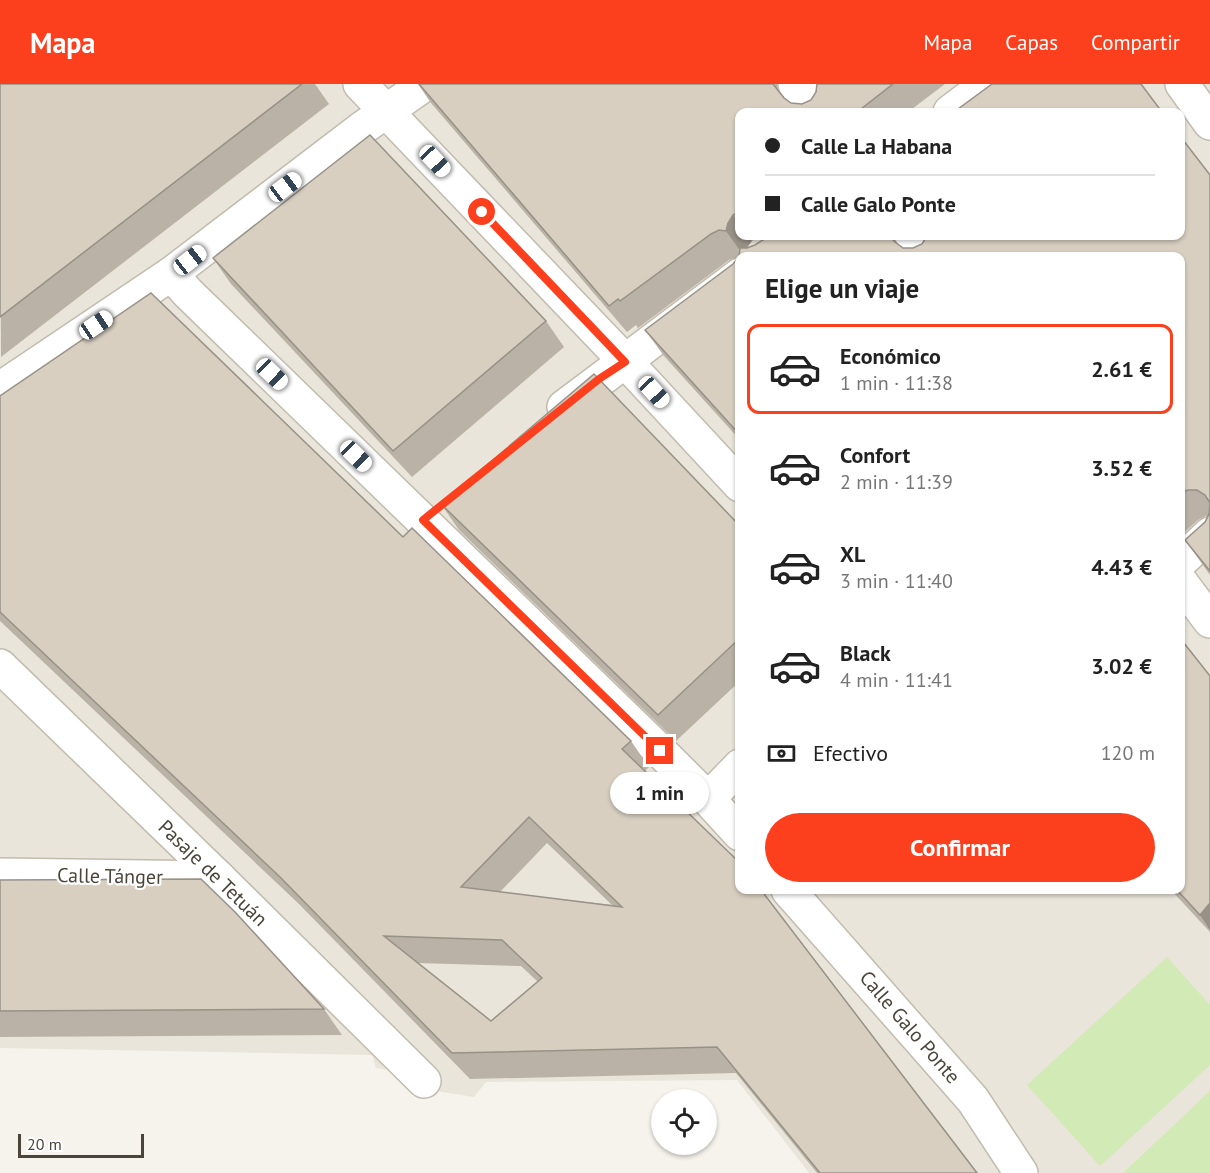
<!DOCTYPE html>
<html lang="es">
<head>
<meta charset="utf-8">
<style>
  body { margin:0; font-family:"PT Sans",sans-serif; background:#f6f6f6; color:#222; height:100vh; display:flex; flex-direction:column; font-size:22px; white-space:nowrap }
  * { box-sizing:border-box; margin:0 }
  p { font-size:20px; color:#767676 }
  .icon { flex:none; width:33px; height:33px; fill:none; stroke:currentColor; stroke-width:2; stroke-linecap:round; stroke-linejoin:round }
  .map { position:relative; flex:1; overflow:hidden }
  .sheet { position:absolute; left:735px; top:168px; width:450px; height:642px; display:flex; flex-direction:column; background:#fff; border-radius:12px; box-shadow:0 2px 4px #0004 }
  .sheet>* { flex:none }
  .hud { position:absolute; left:735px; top:24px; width:450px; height:132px; border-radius:12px; box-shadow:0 2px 4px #0004; display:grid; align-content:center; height:132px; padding:0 30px; background:#fff }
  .tools { position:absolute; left:651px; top:1005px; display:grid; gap:12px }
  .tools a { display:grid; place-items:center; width:66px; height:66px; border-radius:50%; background:#fff; box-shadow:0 2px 4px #0004; font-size:30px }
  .scale { position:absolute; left:18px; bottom:15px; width:126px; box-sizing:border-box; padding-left:6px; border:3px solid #4b4439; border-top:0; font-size:16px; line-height:21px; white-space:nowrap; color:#4b4439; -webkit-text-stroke:4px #fff; paint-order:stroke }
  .end { position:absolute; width:27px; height:27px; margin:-14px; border:8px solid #fc3f1d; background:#fff; box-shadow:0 0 0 3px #fff }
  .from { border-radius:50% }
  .bubble { position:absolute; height:42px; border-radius:21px; background:#fff; box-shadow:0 2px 4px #0004; font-size:20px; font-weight:700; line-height:42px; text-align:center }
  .car { position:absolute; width:18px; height:36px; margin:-18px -9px; border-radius:8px; box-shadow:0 0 4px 2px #0007; background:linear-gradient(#fff 24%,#345 0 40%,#fff 0 76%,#345 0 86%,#fff 0) }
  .hud b { display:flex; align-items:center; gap:21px; height:57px; font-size:22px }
  .hud b+b { border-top:2px solid #e0e0e0 }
  .hud i { width:15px; height:15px; background:#222 }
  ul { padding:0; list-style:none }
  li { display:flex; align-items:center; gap:18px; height:90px; margin:0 12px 9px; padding:0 18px; border:3px solid transparent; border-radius:12px }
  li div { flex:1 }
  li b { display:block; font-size:22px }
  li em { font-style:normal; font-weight:700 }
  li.active { border-color:#fc3f1d }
  li>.icon { width:54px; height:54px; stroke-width:1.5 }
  h2 { padding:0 30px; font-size:27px; line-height:72px }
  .pay { display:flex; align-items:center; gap:15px; height:66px; padding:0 30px; font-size:22px }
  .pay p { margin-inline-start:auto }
  .cta { display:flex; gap:12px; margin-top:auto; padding:12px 30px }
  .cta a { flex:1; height:69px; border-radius:36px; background:#fc3f1d; color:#fff; font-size:24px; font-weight:700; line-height:69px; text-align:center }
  header { display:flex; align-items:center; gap:36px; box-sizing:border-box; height:84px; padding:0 30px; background:#fc3f1d; color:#fff }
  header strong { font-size:28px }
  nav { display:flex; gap:33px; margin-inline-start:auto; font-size:21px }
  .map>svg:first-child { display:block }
  .residential { fill:#eae5da; fill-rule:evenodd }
  .green { fill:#d2eab5 }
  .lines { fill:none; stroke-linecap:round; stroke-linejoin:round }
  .minor-casing { stroke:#c2bbae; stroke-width:36 }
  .minor { stroke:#fff; stroke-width:33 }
  .wall { fill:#bab2a6; fill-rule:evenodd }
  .shaded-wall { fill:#979187 }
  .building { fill:#d8cfc1; stroke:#979187; stroke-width:1.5; fill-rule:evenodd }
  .route { stroke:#fc3f1d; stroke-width:8 }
  .labels { text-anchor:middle; stroke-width:4.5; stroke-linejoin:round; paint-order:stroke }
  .street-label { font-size:20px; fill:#4b4439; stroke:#fff }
</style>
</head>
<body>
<header>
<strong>Mapa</strong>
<nav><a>Mapa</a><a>Capas</a><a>Compartir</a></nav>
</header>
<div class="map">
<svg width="1210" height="1089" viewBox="0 0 1210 1089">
  <rect width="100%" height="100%" fill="#f6f3ec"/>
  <path class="residential" d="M0,0H1210V1089H809L737,996L486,998L474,1013L417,1004L401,988L376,984L372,971L0,964ZM740,28H1180V152H740ZM740,172H1180V806H740Z"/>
  <g class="green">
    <polygon points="1167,873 1210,921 1210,981 1100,1082 1027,1001"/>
    <polygon points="1210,1007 1210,1089 1123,1089"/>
  </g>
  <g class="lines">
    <defs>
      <g id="minor">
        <polyline points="360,0 625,277 740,401"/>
        <polyline points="795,0 817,28"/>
        <polyline points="1182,0 1210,39"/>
        <polyline points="950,28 987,0"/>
        <polyline points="912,152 928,172"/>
        <polyline points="171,190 188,209 660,667 708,715 740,750"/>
        <polyline points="0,305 171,190 361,45 425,0"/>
        <polyline points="564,323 740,191"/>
        <polyline points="1180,478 1210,450"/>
        <polyline points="1180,497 1210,537"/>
        <polyline points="0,582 219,794 424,997"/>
        <polyline points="708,715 740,682"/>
        <polyline points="0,791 219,794"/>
        <polyline points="788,806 973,1016 1021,1089"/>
      </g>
    </defs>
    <use href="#minor" class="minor-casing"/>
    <use href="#minor" class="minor"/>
  </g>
  <g class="wall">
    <polygon points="0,0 315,0 329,20 1,273"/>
    <polygon points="418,0 777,0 778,6 784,14 791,19 802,20 811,16 816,8 817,0 945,0 908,28 740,28 740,152 760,152 752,157 746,164 755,161 769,152 894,152 894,155 895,158 903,164 913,164 1210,91 1210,491 1185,456 1205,438 1208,432 1206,432 1198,436 1180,452 1180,172 740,172 740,356 664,272 645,246 733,180 739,173 729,176 638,244 636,241 627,248 431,19"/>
    <polygon points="213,174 546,237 564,263 412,393 231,200"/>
    <path d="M0,312L403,453L631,657L649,683L645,687L761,806L978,1089H817L736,989L470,995L299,820L0,537ZM547,759L612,821L500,808ZM417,879L521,882L538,898L491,937Z"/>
    <polygon points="441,420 740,442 740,597 676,657 459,446"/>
    <polygon points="1210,592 1210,848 1171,806 1180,806"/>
    <polygon points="0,796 324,925 342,951 0,953"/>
  </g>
  <g class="shaded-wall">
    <polygon points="733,131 740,140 740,152 748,152 752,157 746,165 744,172 726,147 728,139"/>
    <polygon points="1210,819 1210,846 1200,831"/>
  </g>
  <g class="building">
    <polygon points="0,0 302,0 0,233"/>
    <polygon points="419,0 773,0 784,14 791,19 802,20 811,16 816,8 817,0 893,0 857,28 740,28 740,127 733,131 728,139 726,147 719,146 711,150 620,217 618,215 609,222"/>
    <polygon points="992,0 1141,0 1162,28 954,28"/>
    <polygon points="370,51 546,237 393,367 213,174"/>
    <polygon points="1180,52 1210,91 1210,487 1185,456 1205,438 1209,430 1210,419 1205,411 1197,406 1188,406 1180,409 1180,172 740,172 740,351 645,246 733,180 739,173 740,164 747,164 755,161 769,152 890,152 895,158 903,164 913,164 922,160 927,152 1180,152"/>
    <path d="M151,209L403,453L412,444L631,657L622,665L740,779V806H761L977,1089H820L717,963L452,969L281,794L0,528V312ZM529,733L622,823L461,803ZM384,852L502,856L542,894L491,937Z"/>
    <polygon points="594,290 740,442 740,554 658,631 441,420"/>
    <polygon points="1180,554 1210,592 1210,819 1200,831 1177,806 1180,806"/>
    <polygon points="201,795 235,828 324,925 0,927 0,796"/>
  </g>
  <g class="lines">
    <polyline class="route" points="482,128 625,278 599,295 423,436 660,667"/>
  </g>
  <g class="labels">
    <g class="street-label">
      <text transform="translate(213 789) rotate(44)" y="7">Pasaje de Tetuán</text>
      <text transform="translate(110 792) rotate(1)" y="7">Calle Tánger</text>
      <text transform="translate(910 943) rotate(49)" y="7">Calle Galo Ponte</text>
    </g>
  </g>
</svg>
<div class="tools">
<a><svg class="icon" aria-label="locate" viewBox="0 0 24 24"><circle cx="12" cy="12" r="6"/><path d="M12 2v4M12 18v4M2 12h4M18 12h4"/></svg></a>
</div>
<div class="scale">20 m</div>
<i class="end from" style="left:482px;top:128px"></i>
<i class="end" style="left:660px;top:667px"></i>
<div class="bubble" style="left:610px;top:688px;width:99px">1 min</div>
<i class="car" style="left:435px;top:77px;rotate:137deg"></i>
<i class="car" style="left:285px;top:103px;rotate:53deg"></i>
<i class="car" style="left:190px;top:176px;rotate:52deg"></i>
<i class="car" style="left:96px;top:241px;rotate:56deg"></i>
<i class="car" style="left:272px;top:290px;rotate:134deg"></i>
<i class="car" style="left:654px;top:308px;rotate:137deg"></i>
<i class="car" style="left:356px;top:372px;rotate:134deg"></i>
<div class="hud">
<b><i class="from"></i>Calle La Habana</b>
<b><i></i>Calle Galo Ponte</b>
</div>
<section class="sheet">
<h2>Elige un viaje</h2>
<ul>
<li class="active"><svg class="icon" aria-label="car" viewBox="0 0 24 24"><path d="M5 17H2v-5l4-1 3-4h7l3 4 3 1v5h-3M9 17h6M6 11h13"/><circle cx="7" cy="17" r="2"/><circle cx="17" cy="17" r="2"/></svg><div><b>Económico</b><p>1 min · 11:38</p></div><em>2.61 €</em></li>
<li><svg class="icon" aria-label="car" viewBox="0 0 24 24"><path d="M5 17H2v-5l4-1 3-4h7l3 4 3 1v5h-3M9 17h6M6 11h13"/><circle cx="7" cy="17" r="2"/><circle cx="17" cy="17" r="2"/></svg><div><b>Confort</b><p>2 min · 11:39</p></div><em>3.52 €</em></li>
<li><svg class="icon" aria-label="car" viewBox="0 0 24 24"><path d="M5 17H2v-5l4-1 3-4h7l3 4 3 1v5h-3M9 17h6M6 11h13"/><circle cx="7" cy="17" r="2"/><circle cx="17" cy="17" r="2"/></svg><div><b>XL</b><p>3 min · 11:40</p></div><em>4.43 €</em></li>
<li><svg class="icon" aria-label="car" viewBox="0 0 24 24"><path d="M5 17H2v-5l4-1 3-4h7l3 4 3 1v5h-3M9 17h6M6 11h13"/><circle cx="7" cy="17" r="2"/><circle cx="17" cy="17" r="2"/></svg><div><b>Black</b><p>4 min · 11:41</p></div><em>3.02 €</em></li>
</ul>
<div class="pay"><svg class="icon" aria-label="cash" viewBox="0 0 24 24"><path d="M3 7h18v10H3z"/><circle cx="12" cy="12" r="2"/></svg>Efectivo<p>120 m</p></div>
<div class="cta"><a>Confirmar</a></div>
</section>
</div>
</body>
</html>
